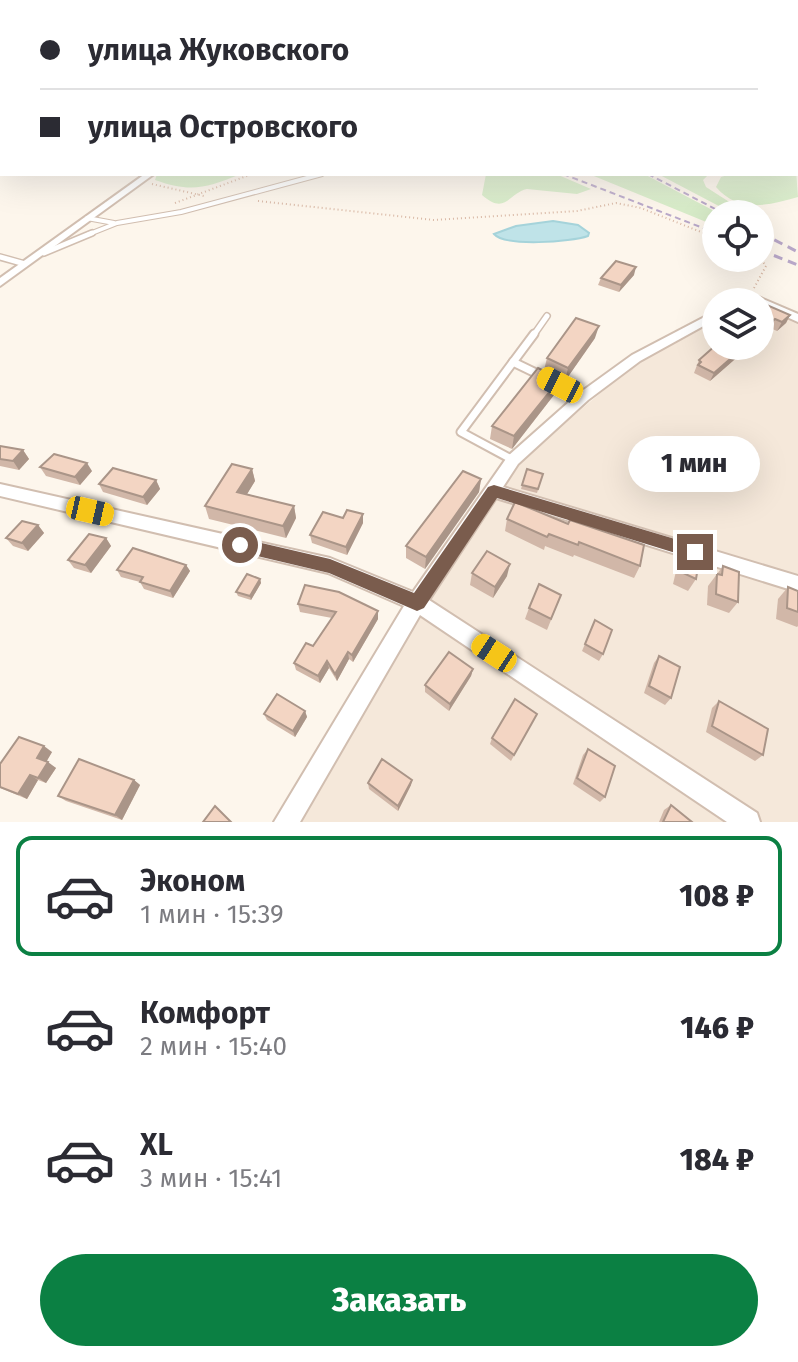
<!DOCTYPE html>
<html lang="ru">
<head>
<meta charset="utf-8">
<style>
  body { margin:0; font-family:"Fira Sans",sans-serif; background:#f7f7f7; color:#2b2b33; height:100vh; display:flex; flex-direction:column; font-size:30px; white-space:nowrap }
  * { box-sizing:border-box; margin:0 }
  p { font-size:26px; color:#7c7c81 }
  .icon { flex:none; width:44px; height:44px; fill:none; stroke:currentColor; stroke-width:2; stroke-linecap:round; stroke-linejoin:round }
  .map { position:relative; height:822px; overflow:hidden }
  .panel { display:flex; flex-direction:column; background:#fff; flex:1 }
  .panel>* { flex:none }
  .banner { position:absolute; left:0px; top:0px; width:798px; height:176px; box-shadow:0 8px 32px #0002; display:grid; align-content:center; height:176px; padding:0 40px; background:#fff }
  .buttons { position:absolute; left:702px; top:200px; display:grid; gap:16px }
  .buttons a { display:grid; place-items:center; width:72px; height:72px; border-radius:50%; background:#fff; box-shadow:0 8px 32px #0002; font-size:40px }
  .end { position:absolute; width:36px; height:36px; margin:-18px; border:10px solid #7a5c4d; background:#fff; box-shadow:0 0 0 4px #fff }
  .from { border-radius:50% }
  .bubble { position:absolute; height:56px; border-radius:28px; background:#fff; box-shadow:0 8px 32px #0002; font-size:26px; font-weight:800; line-height:56px; text-align:center }
  .car { position:absolute; width:24px; height:48px; margin:-24px -12px; border-radius:10px; box-shadow:0 0 6px 2px #0007; background:linear-gradient(#f5c518 24%,#345 0 40%,#f5c518 0 76%,#345 0 86%,#f5c518 0) }
  .banner b { display:flex; align-items:center; gap:28px; height:76px; font-size:30px }
  .banner b+b { border-top:2px solid #e1e1e2 }
  .banner i { width:20px; height:20px; background:#2b2b33 }
  ul { padding:14px 0 0; list-style:none }
  li { display:flex; align-items:center; gap:24px; height:120px; margin:0 16px 12px; padding:0 24px; border:4px solid transparent; border-radius:16px }
  li div { flex:1 }
  li b { display:block; font-size:30px }
  li em { font-style:normal; font-weight:800 }
  li.current { border-color:#0b8043 }
  li>.icon { width:72px; height:72px; stroke-width:1.5 }
  .action { display:flex; gap:16px; margin-top:auto; padding:16px 40px }
  .action a { flex:1; height:92px; border-radius:48px; background:#0b8043; color:#fff; font-size:32px; font-weight:800; line-height:92px; text-align:center }
  .map>svg:first-child { display:block }
  .residential { fill:#f5e8da }
  .green { fill:#d8ecc9 }
  .water { fill:#bfe3e8; stroke:#a5d3da; stroke-width:2 }
  .lines { fill:none; stroke-linecap:round; stroke-linejoin:round }
  .lane-far2-casing { stroke:#d1beb0; stroke-width:6 }
  .lane-far1-casing { stroke:#d1beb0; stroke-width:8 }
  .lane-casing { stroke:#d1beb0; stroke-width:11 }
  .street-casing { stroke:#d1beb0; stroke-width:4 }
  .path { stroke:#d9b8a5; stroke-width:2; stroke-dasharray:1 3; stroke-linecap:butt }
  .lane-far2 { stroke:#fff; stroke-width:4 }
  .lane-far1 { stroke:#fff; stroke-width:5 }
  .lane { stroke:#fff; stroke-width:7 }
  .street { fill:#fff; fill-rule:evenodd }
  .rail-far1 { stroke:#b9a8c9; stroke-width:2; stroke-dasharray:6 4; stroke-linecap:butt }
  .rail { stroke:#b9a8c9; stroke-width:3; stroke-dasharray:9 6; stroke-linecap:butt }
  .wall { fill:#d1b7a8 }
  .shaded-wall { fill:#aa9588 }
  .building { fill:#f3d5c3; stroke:#aa9588; stroke-width:2 }
  .route { fill:#7a5c4d }
</style>
</head>
<body>
<div class="map">
<svg width="798" height="822" viewBox="0 0 798 822">
  <rect width="100%" height="100%" fill="#fdf6ec"/>
  <g class="residential">
    <polygon points="760,303 798,320 798,581 502,489 517,463 640,360 716,317 716,346 760,346"/>
    <polygon points="496,495 798,590 798,822 761,822 425,601"/>
    <polygon points="419,610 736,822 296,822"/>
  </g>
  <g class="green">
    <path d="M796,170L798,197C769,205 739,214 716,187L721,177L731,174H796Z"/>
    <path d="M157,174H241C205,188 192,193 155,180Z"/>
    <path d="M486,174H556L591,189L577,194L527,189C508,193 506,216 482,195Z"/>
    <polygon points="589,174 644,174 720,214 716,214 716,226"/>
    <polygon points="658,174 709,174 703,180 706,187 748,214 734,214"/>
  </g>
  <path class="water" d="M553,221L578,225L589,233L588,236C571,242 505,247 494,234L516,226Z"/>
  <g class="lines">
    <defs>
      <g id="lane-far2">
        <polyline points="87,218 114,223"/>
        <polyline points="87,235 117,223 181,212 322,174"/>
      </g>
      <g id="lane-far1">
        <polyline points="44,253 92,233"/>
        <polyline points="0,257 25,264"/>
        <polyline points="533,336 547,316"/>
      </g>
      <g id="lane">
        <polyline points="513,362 542,376"/>
        <polyline points="553,382 583,397"/>
        <polyline points="513,460 461,432 534,334"/>
      </g>
      <g id="street">
        <polygon points="145,174 154,174 0,286 0,278"/>
        <polygon points="749,293 798,314 798,322 760,305 760,302 732,302"/>
        <polygon points="716,311 716,319 640,361 588,400 518,464 503,487 798,576 798,592 496,498 429,600 757,813 760,822 727,822 420,615 300,822 274,822 404,606 328,573 0,496 0,484 330,558 413,592 508,456 578,394 632,355"/>
      </g>
    </defs>
    <use href="#lane-far2" class="lane-far2-casing"/>
    <use href="#lane-far1" class="lane-far1-casing"/>
    <use href="#lane" class="lane-casing"/>
    <use href="#street" class="street-casing"/>
    <g class="path">
      <polyline points="152,184 204,196"/>
      <polyline points="258,201 434,220 577,211 616,203 641,208 716,238"/>
      <polyline points="175,203 252,174"/>
      <polyline points="754,288 766,266 760,258"/>
    </g>
    <use href="#lane-far2" class="lane-far2"/>
    <use href="#lane-far1" class="lane-far1"/>
    <use href="#lane" class="lane"/>
    <use href="#street" class="street"/>
    <g class="rail-far1">
      <polyline points="563,174 716,233"/>
      <polyline points="648,174 725,214"/>
      <polyline points="760,233 765,235"/>
    </g>
    <g class="rail">
      <polyline points="761,233 798,252"/>
      <polyline points="760,250 798,265"/>
    </g>
  </g>
  <g class="wall">
    <polygon points="634,275 619,292 598,285 601,278"/>
    <polygon points="760,304 790,315 786,323 777,331 770,328 760,337"/>
    <polygon points="595,338 565,381 544,370 547,358"/>
    <polygon points="716,341 716,346 750,346 710,381 694,373 699,360 716,345 714,345"/>
    <polygon points="560,379 557,391 512,449 490,439 492,426"/>
    <polygon points="0,446 23,450 29,459 19,470 0,466"/>
    <polygon points="40,467 92,471 80,485 46,476"/>
    <polygon points="252,469 255,481 247,494 294,506 296,518 286,538 209,519 205,506"/>
    <polygon points="527,469 543,474 537,493 521,489"/>
    <polygon points="481,479 479,492 425,569 406,558 406,546"/>
    <polygon points="156,480 160,489 147,505 103,492 99,484"/>
    <polygon points="515,502 640,566 634,578 574,555 573,557 545,546 544,550 505,531 507,519"/>
    <polygon points="343,518 363,523 347,555 312,543 310,535"/>
    <polygon points="38,525 44,533 28,551 13,546 6,538"/>
    <polygon points="106,538 111,546 91,573 74,568 68,560"/>
    <polygon points="685,555 696,579 688,591 673,584 677,567"/>
    <polygon points="186,565 190,571 173,598 144,589 140,582 121,577 117,570"/>
    <polygon points="723,566 738,602 729,613 707,605 708,586"/>
    <polygon points="472,573 507,576 493,598 470,585"/>
    <polygon points="260,579 261,583 251,600 238,596 236,592"/>
    <polygon points="788,587 798,591 798,626 797,627 776,619 778,599"/>
    <polygon points="561,595 547,630 525,619 529,608"/>
    <polygon points="298,604 378,611 378,619 353,662 349,659 337,681 329,668 320,683 296,670 294,663 313,646 332,618 300,612"/>
    <polygon points="595,620 603,654 599,661 582,651"/>
    <polygon points="659,656 671,698 665,705 644,693 654,663"/>
    <polygon points="473,669 471,676 449,711 425,692 425,685"/>
    <polygon points="719,701 763,755 755,761 706,732 712,708"/>
    <polygon points="305,711 307,717 295,737 267,720 264,714"/>
    <polygon points="534,720 511,761 490,744 492,738"/>
    <polygon points="588,749 605,797 600,802 573,784 583,755"/>
    <polygon points="52,752 46,762 56,768 46,783 38,780 27,799 0,788 0,764"/>
    <polygon points="134,780 140,785 122,820 66,801 58,796"/>
    <polygon points="412,780 411,785 398,811 369,789 368,783"/>
    <polygon points="671,805 692,822 659,822 664,810"/>
  </g>
  <g class="shaded-wall">
    <polygon points="636,267 634,275 619,292 621,285"/>
    <polygon points="790,315 786,323 777,331 782,322"/>
    <polygon points="775,319 770,328 760,337 760,332"/>
    <polygon points="599,326 595,338 565,381 568,368"/>
    <polygon points="745,346 750,346 710,381 714,373"/>
    <polygon points="560,379 557,391 512,449 514,436"/>
    <polygon points="23,450 29,459 19,470 13,461"/>
    <polygon points="87,463 92,471 80,485 75,477"/>
    <polygon points="252,469 255,481 241,504 237,492"/>
    <polygon points="481,479 479,492 425,569 426,557"/>
    <polygon points="156,480 160,489 147,505 143,497"/>
    <polygon points="294,506 296,518 286,538 283,526"/>
    <polygon points="363,514 363,523 347,555 346,547"/>
    <polygon points="38,525 44,533 28,551 22,543"/>
    <polygon points="106,538 111,546 91,573 85,565"/>
    <polygon points="510,564 507,576 493,598 495,587"/>
    <polygon points="186,565 190,571 173,598 170,591"/>
    <polygon points="260,579 261,583 251,600 250,596"/>
    <polygon points="378,611 378,619 353,662 352,655"/>
    <polygon points="348,652 349,659 337,681 335,674"/>
    <polygon points="327,661 329,668 320,683 318,676"/>
    <polygon points="473,669 471,676 449,711 450,704"/>
    <polygon points="305,711 307,717 295,737 293,731"/>
    <polygon points="44,746 52,752 45,764 37,758"/>
    <polygon points="48,762 56,768 46,783 38,778"/>
    <polygon points="30,775 38,780 27,799 18,794"/>
    <polygon points="134,780 140,785 122,820 115,815"/>
    <polygon points="412,780 411,785 398,811 398,806"/>
  </g>
  <g class="building">
    <polygon points="616,261 636,267 621,285 601,278"/>
    <polygon points="762,303 790,315 782,322 775,319 760,332 760,304"/>
    <polygon points="576,318 599,326 568,368 547,358"/>
    <polygon points="716,345 716,346 745,346 714,373 698,365 701,362 699,360"/>
    <polygon points="538,368 560,379 514,436 492,426"/>
    <polygon points="0,446 23,450 13,461 0,459"/>
    <polygon points="54,454 87,463 75,477 40,467"/>
    <polygon points="232,464 252,469 237,492 294,506 283,526 205,506"/>
    <polygon points="113,468 156,480 143,497 99,484"/>
    <polygon points="527,469 543,474 538,489 522,485"/>
    <polygon points="463,471 481,479 426,557 406,546"/>
    <polygon points="515,502 568,524 570,520 644,545 640,566 579,542 578,545 549,534 547,537 507,519"/>
    <polygon points="347,510 363,514 346,547 310,535 323,512 343,518"/>
    <polygon points="22,521 38,525 22,543 6,538"/>
    <polygon points="89,534 106,538 85,565 68,560"/>
    <polygon points="133,548 186,565 170,591 140,582 143,577 117,570"/>
    <polygon points="487,551 510,564 495,587 472,573"/>
    <polygon points="685,555 699,561 696,579 681,572"/>
    <polygon points="723,566 739,572 738,602 716,594 717,574 722,575"/>
    <polygon points="247,574 260,579 250,596 236,592"/>
    <polygon points="539,584 561,595 551,619 529,608"/>
    <polygon points="305,585 339,592 378,611 352,655 348,652 335,674 327,661 318,676 294,663 306,643 313,646 336,612 298,604"/>
    <polygon points="788,587 798,591 798,612 787,608"/>
    <polygon points="595,620 612,630 603,654 585,644"/>
    <polygon points="449,652 473,669 450,704 425,685"/>
    <polygon points="659,656 680,667 671,698 649,686"/>
    <polygon points="277,694 305,711 293,731 264,714"/>
    <polygon points="515,699 537,714 514,755 492,738"/>
    <polygon points="719,701 768,729 763,755 712,726"/>
    <polygon points="19,737 44,746 37,758 48,762 38,778 30,775 18,794 0,787 0,764"/>
    <polygon points="588,749 615,766 605,797 577,778"/>
    <polygon points="79,759 134,780 115,815 58,796"/>
    <polygon points="382,759 412,780 398,806 368,783"/>
    <polygon points="671,805 692,822 663,822"/>
    <polygon points="215,806 231,822 203,822"/>
  </g>
  <linearGradient id="sky" x2="0" y2="1"><stop stop-color="#97c7e8"/><stop offset="0.44" stop-color="#fefbf6"/><stop offset="1" stop-color="#fefbf6" stop-opacity="0"/></linearGradient>
  <rect width="798" height="207" fill="url(#sky)"/>
  <polygon class="route" points="494,485 695,545 703,552 695,559 497,498 424,608 417,611 329,573 240,552 232,545 240,538 330,559 414,593 488,487"/>
</svg>
<div class="buttons">
<a><svg class="icon" aria-label="locate" viewBox="0 0 24 24"><circle cx="12" cy="12" r="6"/><path d="M12 2v4M12 18v4M2 12h4M18 12h4"/></svg></a>
<a><svg class="icon" aria-label="layers" viewBox="0 0 24 24"><path d="M12 4l9 5-9 5-9-5zM3 14l9 5 9-5"/></svg></a>
</div>
<i class="end from" style="left:240px;top:545px"></i>
<i class="end" style="left:695px;top:552px"></i>
<div class="bubble" style="left:628px;top:436px;width:132px">1 мин</div>
<i class="car" style="left:560px;top:385px;rotate:297deg"></i>
<i class="car" style="left:90px;top:511px;rotate:103deg"></i>
<i class="car" style="left:494px;top:653px;rotate:303deg"></i>
<div class="banner">
<b><i class="from"></i>улица Жуковского</b>
<b><i></i>улица Островского</b>
</div>
</div>
<section class="panel">
<ul>
<li class="current"><svg class="icon" aria-label="car" viewBox="0 0 24 24"><path d="M5 17H2v-5l4-1 3-4h7l3 4 3 1v5h-3M9 17h6M6 11h13"/><circle cx="7" cy="17" r="2"/><circle cx="17" cy="17" r="2"/></svg><div><b>Эконом</b><p>1 мин · 15:39</p></div><em>108 ₽</em></li>
<li><svg class="icon" aria-label="car" viewBox="0 0 24 24"><path d="M5 17H2v-5l4-1 3-4h7l3 4 3 1v5h-3M9 17h6M6 11h13"/><circle cx="7" cy="17" r="2"/><circle cx="17" cy="17" r="2"/></svg><div><b>Комфорт</b><p>2 мин · 15:40</p></div><em>146 ₽</em></li>
<li><svg class="icon" aria-label="car" viewBox="0 0 24 24"><path d="M5 17H2v-5l4-1 3-4h7l3 4 3 1v5h-3M9 17h6M6 11h13"/><circle cx="7" cy="17" r="2"/><circle cx="17" cy="17" r="2"/></svg><div><b>XL</b><p>3 мин · 15:41</p></div><em>184 ₽</em></li>
</ul>
<div class="action"><a>Заказать</a></div>
</section>
</body>
</html>
